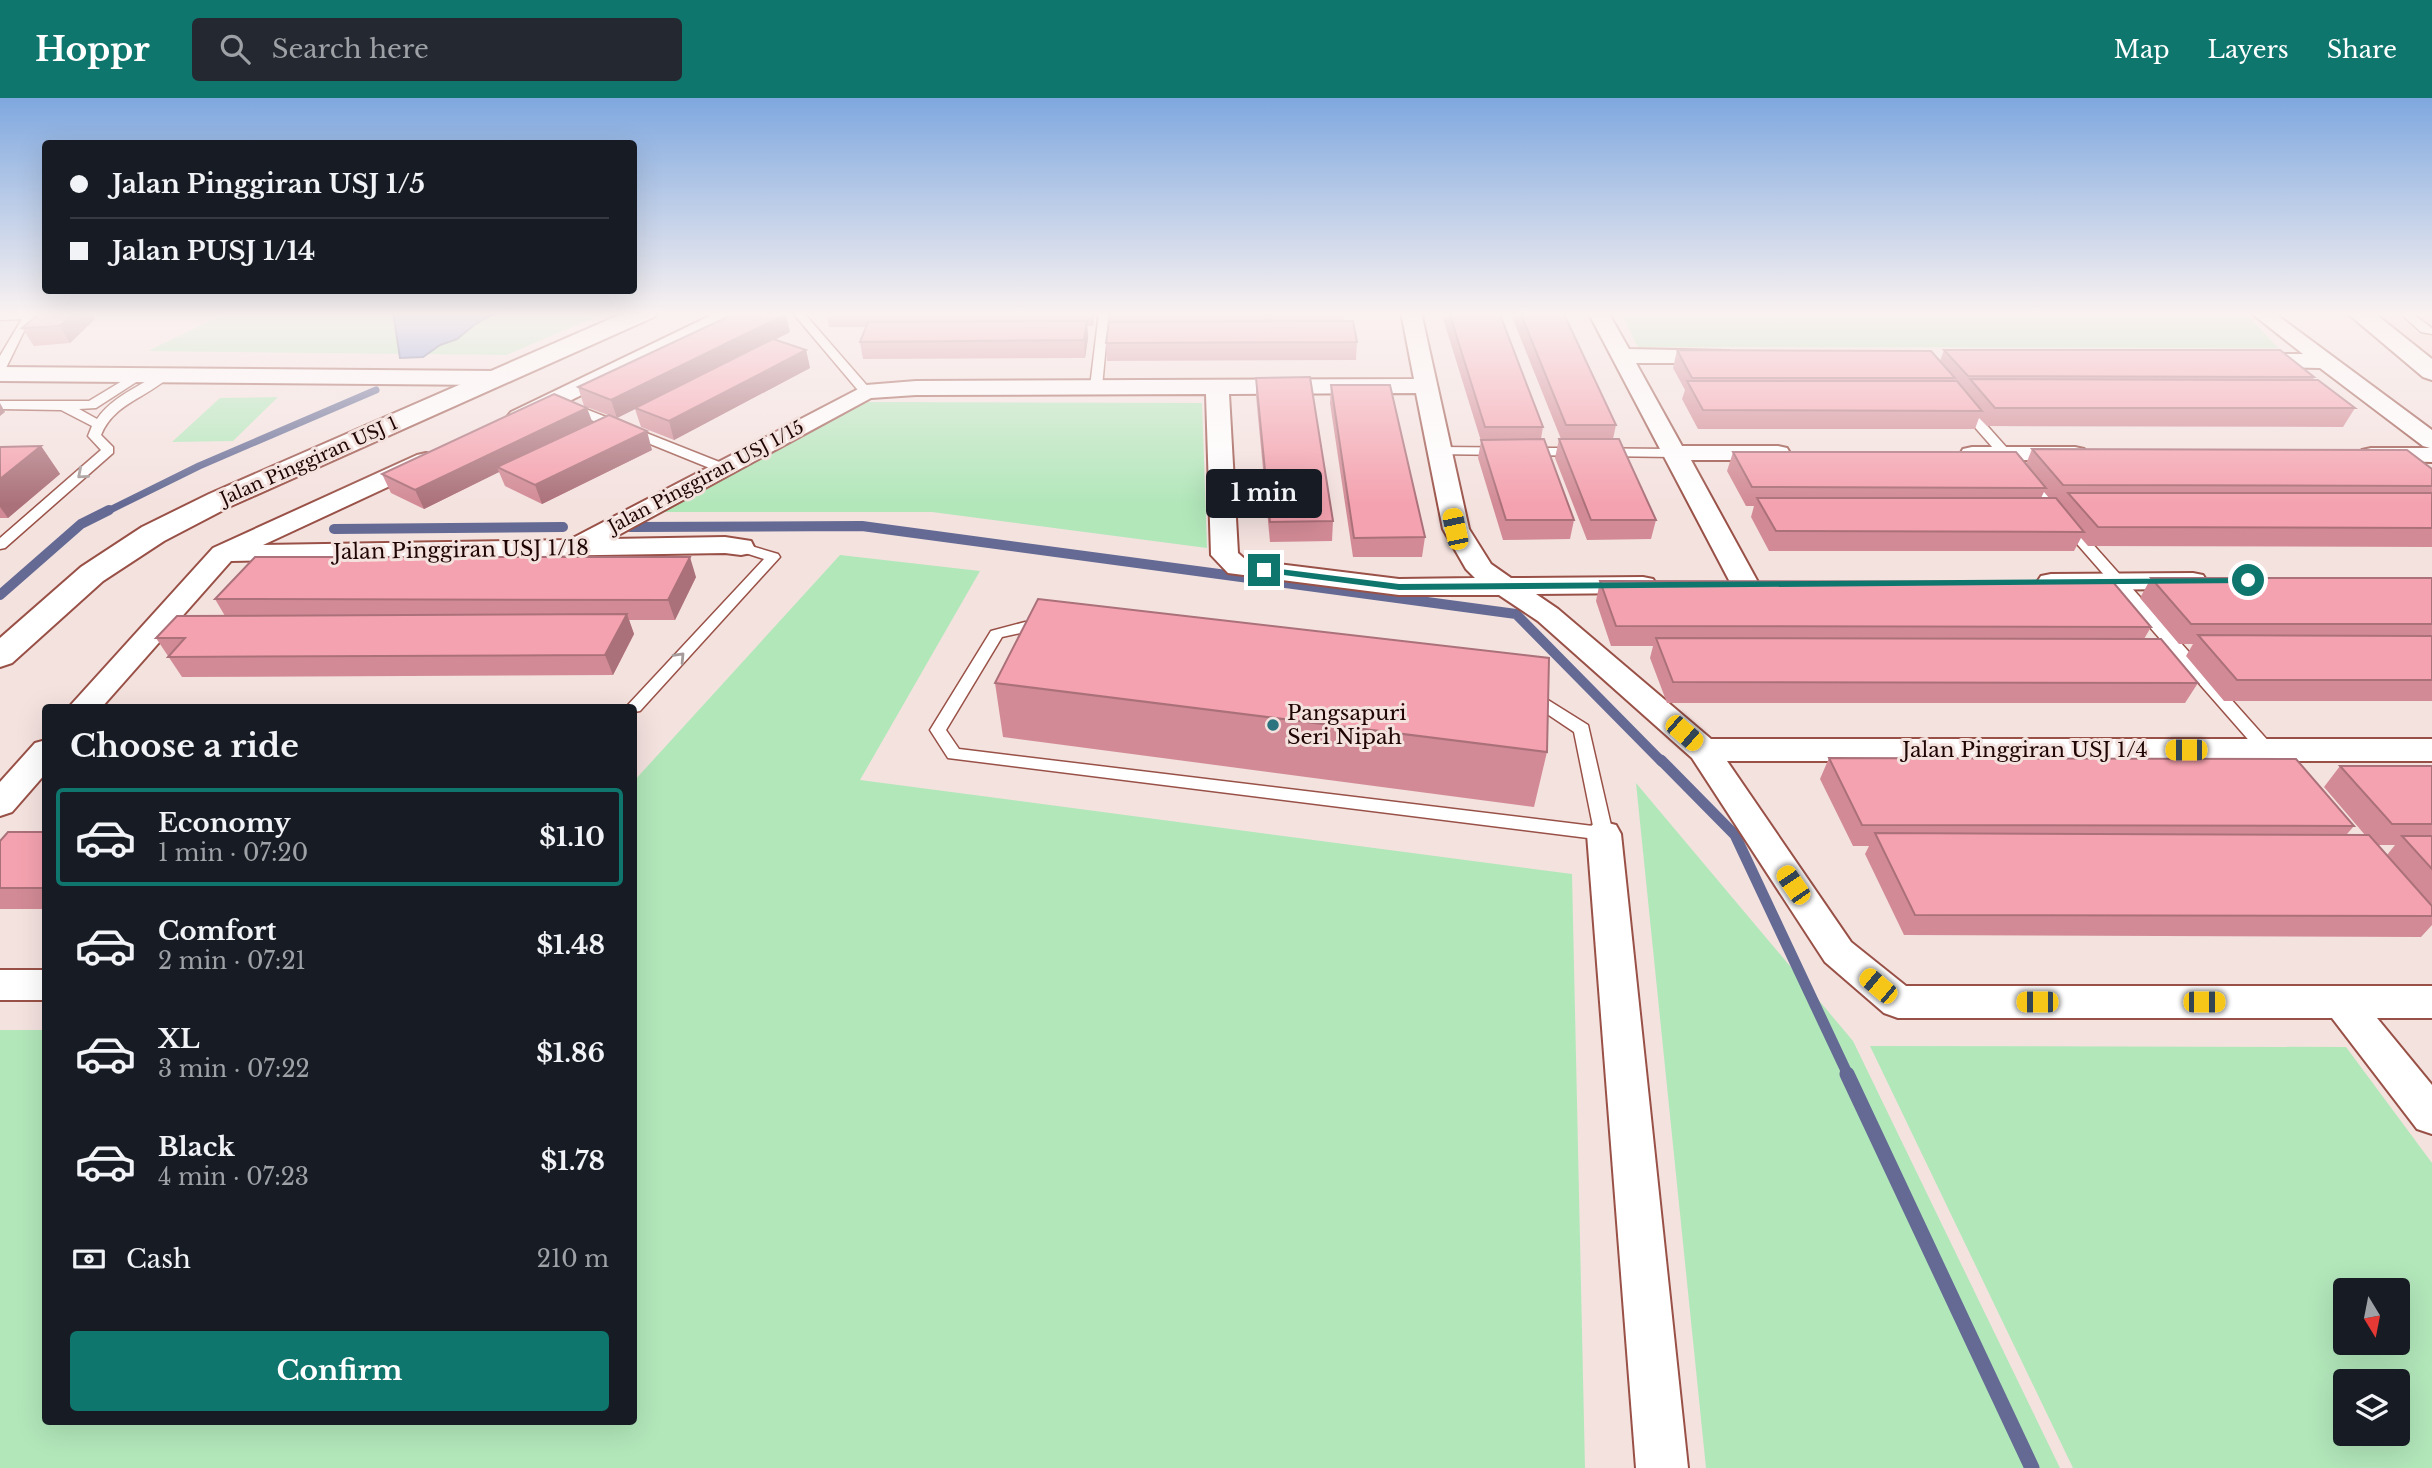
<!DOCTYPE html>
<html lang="en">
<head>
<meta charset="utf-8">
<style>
  body { margin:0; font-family:"Libre Baskerville",serif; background:#242831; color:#f1f3f6; height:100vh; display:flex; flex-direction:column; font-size:26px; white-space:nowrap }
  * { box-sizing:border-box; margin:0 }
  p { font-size:23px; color:#9ea1a6 }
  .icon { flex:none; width:38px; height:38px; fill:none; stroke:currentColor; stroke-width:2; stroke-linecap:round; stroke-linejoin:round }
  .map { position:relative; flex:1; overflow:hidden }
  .sheet { position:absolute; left:42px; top:606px; width:595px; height:721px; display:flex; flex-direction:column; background:#171b24; border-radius:7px; box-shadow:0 7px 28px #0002 }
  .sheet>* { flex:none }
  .hud { position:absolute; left:42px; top:42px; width:595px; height:154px; border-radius:7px; box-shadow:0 7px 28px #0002; display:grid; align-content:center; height:154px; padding:0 28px; background:#171b24 }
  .needle { width:46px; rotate:170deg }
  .tools { position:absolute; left:2333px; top:1180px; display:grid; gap:14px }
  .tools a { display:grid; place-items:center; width:77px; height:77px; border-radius:7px; background:#171b24; box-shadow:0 7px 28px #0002; font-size:35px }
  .end { position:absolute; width:32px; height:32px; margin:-16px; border:9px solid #0f766e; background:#fff; box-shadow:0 0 0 4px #fff }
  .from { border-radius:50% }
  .bubble { position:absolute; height:49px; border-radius:7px; background:#171b24; box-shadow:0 7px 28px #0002; font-size:23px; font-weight:800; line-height:49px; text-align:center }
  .car { position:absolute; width:21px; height:42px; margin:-21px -10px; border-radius:9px; box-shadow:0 0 5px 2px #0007; background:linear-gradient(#f5c518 24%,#345 0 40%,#f5c518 0 76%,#345 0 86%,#f5c518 0) }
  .hud b { display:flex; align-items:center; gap:24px; height:66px; font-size:26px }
  .hud b+b { border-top:2px solid #363941 }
  .hud i { width:18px; height:18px; background:#f1f3f6 }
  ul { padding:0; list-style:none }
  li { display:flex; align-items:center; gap:21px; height:98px; margin:0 14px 10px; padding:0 14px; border:4px solid transparent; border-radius:7px }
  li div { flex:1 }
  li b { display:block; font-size:26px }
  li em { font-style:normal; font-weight:800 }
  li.on { border-color:#0f766e }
  li>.icon { width:63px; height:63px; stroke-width:1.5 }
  h2 { padding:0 28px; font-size:32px; line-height:84px }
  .pay { display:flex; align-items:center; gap:18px; height:77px; padding:0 28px; font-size:26px }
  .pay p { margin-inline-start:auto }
  .button { display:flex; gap:14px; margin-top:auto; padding:14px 28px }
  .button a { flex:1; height:80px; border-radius:7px; background:#0f766e; color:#fff; font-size:28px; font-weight:800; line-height:80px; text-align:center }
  header { display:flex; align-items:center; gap:42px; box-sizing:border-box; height:98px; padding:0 35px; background:#0f766e; color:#fff }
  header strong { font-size:33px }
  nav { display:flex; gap:38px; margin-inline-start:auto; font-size:24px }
  .search { width:490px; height:63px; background:#242831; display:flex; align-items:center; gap:18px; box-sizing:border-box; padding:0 24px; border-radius:7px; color:#9ea1a6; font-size:26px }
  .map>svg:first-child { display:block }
  .built { fill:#f9d4cd }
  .green { fill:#b2e7ba; fill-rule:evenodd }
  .water { fill:#8296d2; stroke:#646a94; stroke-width:2 }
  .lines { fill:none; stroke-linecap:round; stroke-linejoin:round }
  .stream-far3 { stroke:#646a94; stroke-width:7 }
  .stream-far2 { stroke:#646a94; stroke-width:10 }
  .stream-far1 { stroke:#646a94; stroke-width:11 }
  .stream { stroke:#646a94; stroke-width:15 }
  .service-casing { stroke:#995147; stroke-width:3 }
  .minor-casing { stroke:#995147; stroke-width:4 }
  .tertiary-casing { stroke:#995147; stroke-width:4 }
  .secondary-casing { stroke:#995147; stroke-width:4 }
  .service { fill:#fff; fill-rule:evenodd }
  .minor { fill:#fff; fill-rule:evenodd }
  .tertiary { fill:#fff; fill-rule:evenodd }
  .secondary { fill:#fff; fill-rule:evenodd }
  .wall { fill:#d28b96; fill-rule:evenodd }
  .shaded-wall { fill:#ab717a }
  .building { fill:#f4a2af; stroke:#ab717a; stroke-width:2 }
  .oneway { stroke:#a59b9a }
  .route { fill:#0f766e }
  .poi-dot { fill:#2b737e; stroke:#f4e2df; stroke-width:2.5 }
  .labels { text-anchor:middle; stroke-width:6; stroke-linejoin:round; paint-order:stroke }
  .far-street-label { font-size:18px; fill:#1f0503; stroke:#f4e2df }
  .street-label { font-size:21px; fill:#1f0503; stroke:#f4e2df }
  .poi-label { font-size:21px; fill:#1f0503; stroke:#f4e2df; text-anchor:start }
</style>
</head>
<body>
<header>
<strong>Hoppr</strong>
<div class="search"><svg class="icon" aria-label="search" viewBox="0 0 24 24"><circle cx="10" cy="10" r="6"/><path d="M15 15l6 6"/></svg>Search here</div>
<nav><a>Map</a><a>Layers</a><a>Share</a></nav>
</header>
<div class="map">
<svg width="2432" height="1370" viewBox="0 0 2432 1370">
  <rect width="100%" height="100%" fill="#f4e2df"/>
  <polygon class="built" points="2358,214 2432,214 2432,267 2388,238"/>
  <g class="green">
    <polygon points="228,214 608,214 506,257 148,253"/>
    <polygon points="1620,214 2245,214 2278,250 1638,249"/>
    <polygon points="278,299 233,343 172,344 220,300"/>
    <polygon points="867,304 1202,305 1207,450 932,414 659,414"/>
    <polygon points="840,457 980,473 860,682 1572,776 1585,1370 0,1370 0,932 45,932 46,1323 634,1323 634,683"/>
    <polygon points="1636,685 1853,943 2060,1370 1706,1370"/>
    <path d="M1870,948L2346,949L2432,1065V1370H2073ZM2345,1192H2398V1244H2345ZM2345,1283H2398V1335H2345Z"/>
  </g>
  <polygon class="water" points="393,214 497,214 474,227 457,241 440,247 423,259 400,260"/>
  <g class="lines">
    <polyline class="stream-far3" points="106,414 199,368 376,292"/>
    <g class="stream-far2">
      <polyline points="630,429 862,428 1516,516 1662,664"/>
      <polyline points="334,431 563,429"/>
      <polyline points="0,497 81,426 109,412"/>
    </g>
    <polyline class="stream-far1" points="1661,662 1735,737 1848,977"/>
    <polyline class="stream" points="1847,976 2032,1370"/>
    <defs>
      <g id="service">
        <polygon points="28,214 92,214 87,217 34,220 25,231 6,270 0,274 0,258 22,221 0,222 0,216"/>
        <polygon points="792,214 803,214 870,291 870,297 862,297"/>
        <polygon points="1099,214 1109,214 1102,289 1096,293 1090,289"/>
        <polygon points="2399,214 2410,214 2432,230 2432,236 2421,234"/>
        <path d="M137,274L147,277L96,310L79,311L97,321C112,299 138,289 160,275L170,278C147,300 114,305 101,337L113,349V355L5,450L0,451V440L101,352L88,338L92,328L61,312L0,311V303H89Z"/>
        <polygon points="1962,303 1966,304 2279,655 2282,659 2279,663 2267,663 1958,310 1956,307"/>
        <polygon points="568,304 727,367 729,370 722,374 717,373 564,311 562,308"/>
        <polygon points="1439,349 1675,351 1681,355 1675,359 1434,356 1433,353"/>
        <polygon points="741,445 778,456 780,459 640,613 634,614 634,609 626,609 764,461 736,452 736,446"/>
        <path d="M1025,524L1505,575L1588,627L1613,736L1610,741L1604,742L948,660L930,632L991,533ZM1025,534L1501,585L1574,634L1593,728L959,651L946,632L1002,539Z"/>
      </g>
      <g id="minor">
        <polygon points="718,214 744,214 741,218 527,324 511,324 507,319 511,314"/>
        <path d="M1401,214H1421L1469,431L1491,466L1511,480L1643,479L1653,481L1657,487L1653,493L1643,495L1536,496L1558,511L1711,641H2432V663H1727L1851,844L1906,888H2432V920H2377L2432,987V1036L2417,1031L2332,920H1898L1884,915L1825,864L1692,660L1538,523L1499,497H1399L1228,475L1211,457L1206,296L916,297L871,300L611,441L725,439L751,443L754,449L751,455L741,457L725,455L231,463L102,609H69L213,450L417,357L426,355L435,357L438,362L435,367L263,447L569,442L866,287L916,283L1414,281ZM1416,295L1443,431L1466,471L1475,480L1399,481L1246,462L1238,455L1229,296Z"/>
        <polygon points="1588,214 1608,214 1629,251 1729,253 1732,258 1729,263 1721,265 1636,265 1682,348 1778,348 1787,350 1790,355 1787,360 1778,362 1691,362 1759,486 1755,492 1745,494 1735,492 1731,486"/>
        <polygon points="2250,214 2273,214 2432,332 2432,364 2362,362 2359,357 2362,352 2371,350 2430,350 2423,348 2320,270 2240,268 2237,263 2240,258 2248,256 2303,256"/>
        <polygon points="0,269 495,273 503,275 506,280 503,285 495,287 0,283"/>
        <polygon points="1972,349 2075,349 2084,351 2087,356 2084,361 2075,363 1963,361 1960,356 1963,351"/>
        <polygon points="2193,475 2203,477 2207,483 2203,489 2193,491 2051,492 2041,490 2037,484 2041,478 2051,476"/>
        <polygon points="46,642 46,675 12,714 0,718 0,684 35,645"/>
        <polygon points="1604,724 1616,727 1621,736 1688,1370 1636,1370 1587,736 1592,727"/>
        <rect x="0" y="872" width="46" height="30"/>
      </g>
      <polygon id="tertiary" points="626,214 658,214 654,219 231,408 164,443 103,483 12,565 0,569 0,540 81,469 142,429 209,396"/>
      <polygon id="secondary" points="2346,214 2373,214 2432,261 2432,282 2423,279"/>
    </defs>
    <use href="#service" class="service-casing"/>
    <use href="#minor" class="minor-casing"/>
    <use href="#tertiary" class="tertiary-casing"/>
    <use href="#secondary" class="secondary-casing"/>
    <use href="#service" class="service"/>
    <use href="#minor" class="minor"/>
    <use href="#tertiary" class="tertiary"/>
    <use href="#secondary" class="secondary"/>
  </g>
  <g class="wall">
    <polygon points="141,214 188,214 187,215 143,218"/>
    <polygon points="826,214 1095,214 1093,228 1087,228 1088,240 1085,260 863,261 860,244 866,229 829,229"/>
    <polygon points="1107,214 1345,214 1344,223 1357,244 1356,262 1107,263 1106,245 1108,230"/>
    <polygon points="1441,214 1499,214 1543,329 1541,341 1574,422 1570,441 1503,442 1478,360 1481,343"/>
    <polygon points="1510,214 1563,214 1616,327 1613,341 1656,422 1651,441 1587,442 1555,360 1559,341 1561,341"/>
    <polygon points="95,221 70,245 34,248 22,230"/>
    <polygon points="790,234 775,242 806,252 810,270 674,342 641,329 635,311 617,320 652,352 542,406 505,388 499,374 424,411 391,395 382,376 593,324 608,317 584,308 578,289"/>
    <polygon points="1677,252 1940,263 1944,252 2314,279 2313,282 2355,310 2343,329 1987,328 1979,320 1975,331 1698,331 1682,301 1685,292 1673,270"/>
    <polygon points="1256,280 1333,423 1332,443 1270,444 1256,298"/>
    <polygon points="1331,287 1425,439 1422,459 1353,459 1330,305"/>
    <polygon points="41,348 60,376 8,420 0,420 0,349"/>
    <path d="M2032,351L2432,371V449L2088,448L2081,440L2074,453H1769L1751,419L1754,408H1746L1727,373L1733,354L2026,366ZM2044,394L2049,400H2041Z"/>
    <polygon points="696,479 675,522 629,522 634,536 613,577 182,579 156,540 225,518 215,501"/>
    <polygon points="2151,480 2432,480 2432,603 2224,603 2186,558 2193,546 2179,546 2140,500"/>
    <polygon points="1600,483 2151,529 2144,541 2198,585 2185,605 1667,605 1650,560 1653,548 1611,548 1596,503"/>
    <polygon points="995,585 1547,654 1534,709 1003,639"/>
    <path d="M1829,660L2354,728L2347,736L2365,737L2324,689L2340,668H2432V827L2421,839L1904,837L1865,756L1869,748H1853L1820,681ZM2378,747H2395L2387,757Z"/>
    <polygon points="46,734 46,811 0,811 0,743"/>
  </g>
  <g class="shaded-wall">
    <polygon points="75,214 90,214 95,221 70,245 60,228"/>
    <polygon points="1092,214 1095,214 1093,228"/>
    <polygon points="786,216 790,234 617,320 611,302"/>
    <polygon points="1087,223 1088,240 1085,260 1084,242"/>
    <polygon points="806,252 810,270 674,342 669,323"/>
    <polygon points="0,305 5,314 0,318"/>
    <polygon points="587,310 594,328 497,369 499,374 424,411 415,392"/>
    <polygon points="647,333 652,352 542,406 535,387"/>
    <polygon points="41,348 60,376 8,420 0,409 0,381"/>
    <polygon points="690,459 696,479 675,522 668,502"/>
    <polygon points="627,516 634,536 613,577 605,557"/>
  </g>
  <g class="building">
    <polygon points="41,214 75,214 60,228 22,230"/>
    <polygon points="738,214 778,214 786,216 611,302 578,289"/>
    <polygon points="1449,214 1499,214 1543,329 1485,329"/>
    <polygon points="1520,214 1563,214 1616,327 1566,327"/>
    <polygon points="1087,223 1084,242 860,244 868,224"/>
    <polygon points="1353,223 1357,244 1106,245 1109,224"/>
    <polygon points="773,241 806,252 669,323 635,310"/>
    <polygon points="1677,252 1931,253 1955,280 1692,280"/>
    <polygon points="1944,252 2280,252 2314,279 1968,278"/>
    <polygon points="1310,279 1333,423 1270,424 1256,280"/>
    <polygon points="1970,281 2318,282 2355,310 1995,310"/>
    <polygon points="1687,283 1957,283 1982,313 1703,312"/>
    <polygon points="1331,287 1390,287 1425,439 1354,440"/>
    <polygon points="554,296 587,310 415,392 382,376"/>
    <polygon points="609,317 647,333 535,387 497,369"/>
    <polygon points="1544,341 1574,422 1506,422 1481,342"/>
    <polygon points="1559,341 1619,341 1656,422 1591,422"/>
    <polygon points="41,348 0,381 0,349"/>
    <polygon points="2032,351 2407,352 2432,371 2432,388 2063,387"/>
    <polygon points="1733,354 2016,354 2046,390 1752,389"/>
    <polygon points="2068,395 2432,395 2432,430 2098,429"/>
    <polygon points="1757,400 2056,400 2084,434 1776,433"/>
    <polygon points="255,459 690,459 668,502 215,501"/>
    <polygon points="2151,480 2432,480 2432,526 2191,526"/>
    <polygon points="1600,483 2113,484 2151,529 1616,528"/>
    <polygon points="1038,501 1549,560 1547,654 995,585"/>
    <polygon points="627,516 605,557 168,559 185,540 156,540 177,518"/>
    <polygon points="2198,537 2432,538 2432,582 2237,582"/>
    <polygon points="1656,540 2161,541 2198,585 1673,584"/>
    <polygon points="1829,660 2296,661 2354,728 1862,727"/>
    <polygon points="2340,668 2432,668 2432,726 2392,726"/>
    <polygon points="8,734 46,734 46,790 0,790 0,743"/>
    <polygon points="1875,735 2369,737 2432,808 2432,818 1915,817"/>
    <polygon points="2402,738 2432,738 2432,771"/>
  </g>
  <defs><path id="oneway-chevron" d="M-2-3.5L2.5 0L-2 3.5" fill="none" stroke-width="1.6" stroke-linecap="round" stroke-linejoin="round" transform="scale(1.75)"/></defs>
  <g class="oneway">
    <use href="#oneway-chevron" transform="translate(82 376) rotate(139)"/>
    <use href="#oneway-chevron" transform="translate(680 559) rotate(-47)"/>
  </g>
  <linearGradient id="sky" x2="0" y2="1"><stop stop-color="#7fa8df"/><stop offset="0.53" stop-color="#faf2f1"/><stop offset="1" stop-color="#faf2f1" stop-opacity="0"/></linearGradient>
  <rect width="2432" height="406" fill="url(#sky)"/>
  <polygon class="route" points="1264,469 1399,486 2248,480 2253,482 2248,485 1399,492 1261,474 1261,470"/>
  <circle class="poi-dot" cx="1273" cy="627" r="7"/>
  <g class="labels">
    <g class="far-street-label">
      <text transform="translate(309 363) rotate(-24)" y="6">Jalan Pinggiran USJ 1</text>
      <text transform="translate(706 379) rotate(-28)" y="6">Jalan Pinggiran USJ 1/15</text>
    </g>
    <g class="street-label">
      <text transform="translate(461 452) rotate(-1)" y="7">Jalan Pinggiran USJ 1/18</text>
      <text x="2025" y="659">Jalan Pinggiran USJ 1/4</text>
    </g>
    <g class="poi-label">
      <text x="1287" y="622">Pangsapuri<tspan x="1287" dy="24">Seri Nipah</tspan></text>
    </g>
  </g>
</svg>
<div class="tools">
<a><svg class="needle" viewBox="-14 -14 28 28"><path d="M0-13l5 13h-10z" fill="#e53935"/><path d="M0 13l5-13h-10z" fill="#9ea1a6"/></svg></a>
<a><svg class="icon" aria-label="layers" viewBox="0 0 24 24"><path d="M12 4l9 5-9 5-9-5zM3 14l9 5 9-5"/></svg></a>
</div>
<i class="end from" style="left:2248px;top:482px"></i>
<i class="end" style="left:1264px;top:472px"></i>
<div class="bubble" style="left:1206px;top:371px;width:116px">1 min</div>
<i class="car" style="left:1455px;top:431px;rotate:348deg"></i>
<i class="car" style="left:1684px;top:635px;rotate:131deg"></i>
<i class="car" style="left:2186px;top:652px;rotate:270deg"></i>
<i class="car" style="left:1793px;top:787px;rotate:326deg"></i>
<i class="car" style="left:1878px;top:888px;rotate:310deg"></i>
<i class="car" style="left:2037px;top:904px;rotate:270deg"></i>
<i class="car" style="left:2204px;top:904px;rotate:90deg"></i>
<div class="hud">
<b><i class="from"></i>Jalan Pinggiran USJ 1/5</b>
<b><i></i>Jalan PUSJ 1/14</b>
</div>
<section class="sheet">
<h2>Choose a ride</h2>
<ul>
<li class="on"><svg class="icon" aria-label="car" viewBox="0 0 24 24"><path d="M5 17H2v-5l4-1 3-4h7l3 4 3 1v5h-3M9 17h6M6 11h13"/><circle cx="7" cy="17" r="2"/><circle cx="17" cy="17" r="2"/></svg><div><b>Economy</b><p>1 min · 07:20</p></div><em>$1.10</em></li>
<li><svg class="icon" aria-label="car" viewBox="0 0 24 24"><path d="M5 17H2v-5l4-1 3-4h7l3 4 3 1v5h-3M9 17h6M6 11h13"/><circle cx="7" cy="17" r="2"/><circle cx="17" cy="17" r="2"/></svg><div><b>Comfort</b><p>2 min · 07:21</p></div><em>$1.48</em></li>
<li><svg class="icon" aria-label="car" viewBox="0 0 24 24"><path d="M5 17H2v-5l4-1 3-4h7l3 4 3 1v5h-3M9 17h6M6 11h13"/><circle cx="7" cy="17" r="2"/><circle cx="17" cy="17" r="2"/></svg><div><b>XL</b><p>3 min · 07:22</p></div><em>$1.86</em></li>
<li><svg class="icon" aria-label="car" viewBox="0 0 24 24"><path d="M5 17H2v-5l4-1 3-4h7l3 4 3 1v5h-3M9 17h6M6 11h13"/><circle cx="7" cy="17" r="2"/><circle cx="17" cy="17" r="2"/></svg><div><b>Black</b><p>4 min · 07:23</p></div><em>$1.78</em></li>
</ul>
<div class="pay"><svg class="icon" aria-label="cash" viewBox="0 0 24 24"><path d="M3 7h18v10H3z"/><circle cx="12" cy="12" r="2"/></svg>Cash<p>210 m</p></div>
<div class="button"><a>Confirm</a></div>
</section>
</div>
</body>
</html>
